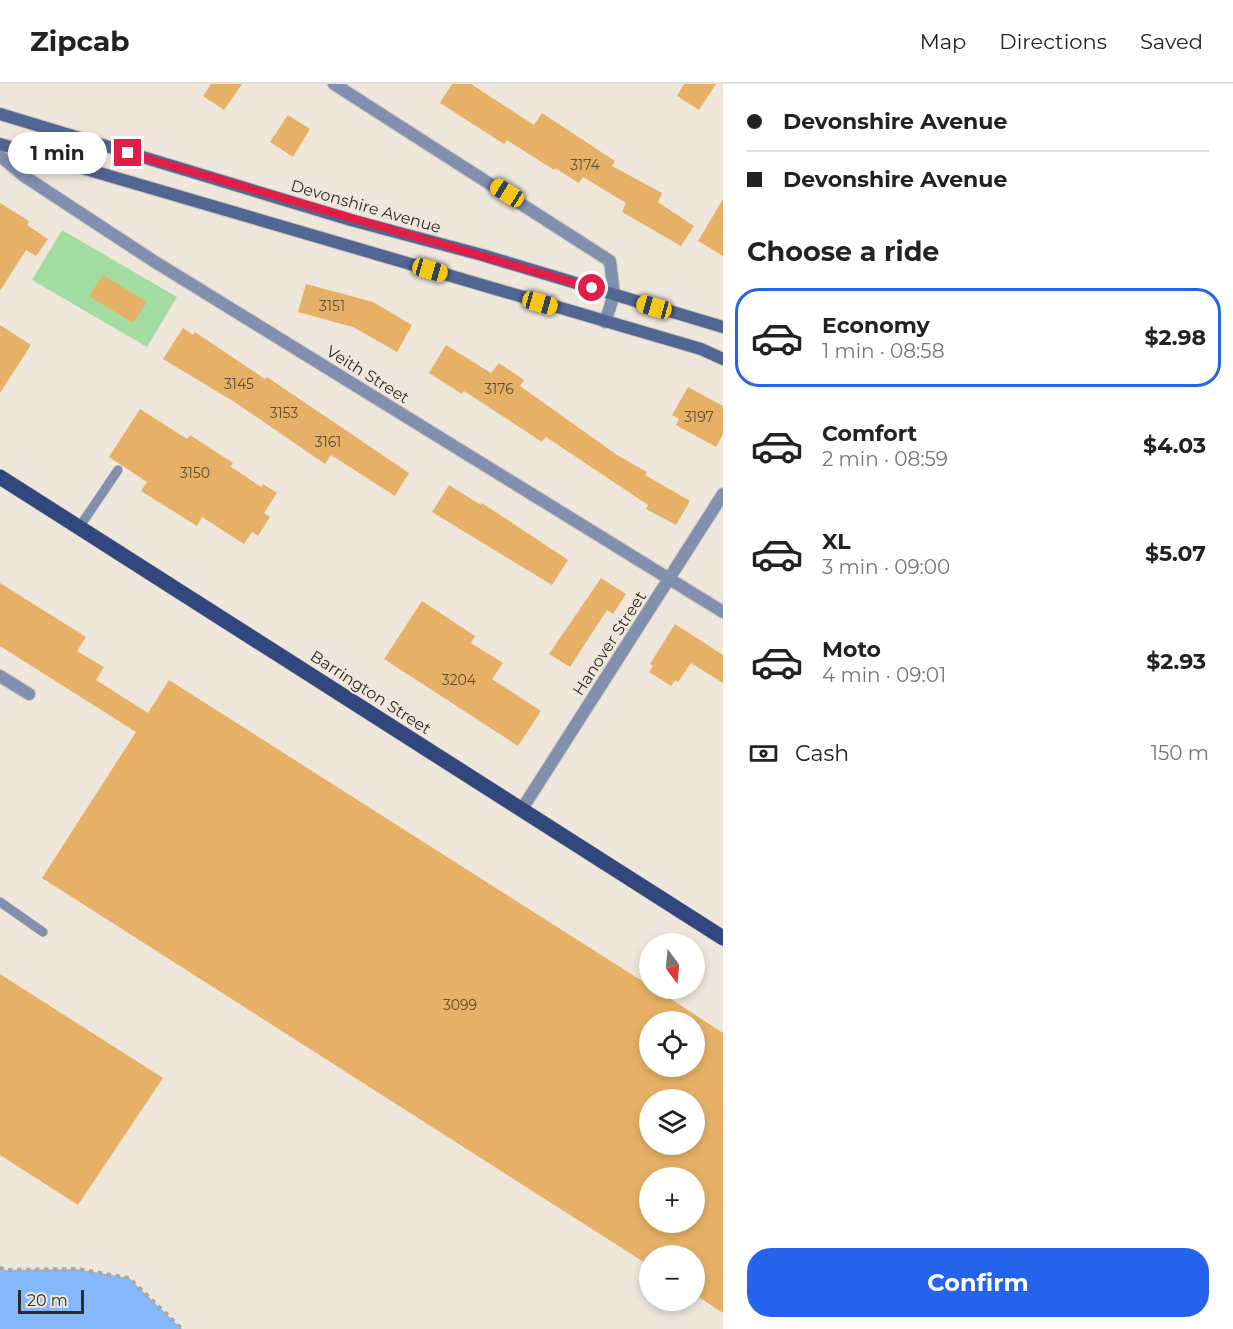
<!DOCTYPE html>
<html lang="en">
<head>
<meta charset="utf-8">
<style>
  body { margin:0; font-family:Montserrat,sans-serif; background:#f6f6f6; color:#222; height:100vh; display:flex; flex-direction:column; font-size:22px; white-space:nowrap }
  * { box-sizing:border-box; margin:0 }
  p { font-size:20px; color:#767676 }
  .icon { flex:none; width:33px; height:33px; fill:none; stroke:currentColor; stroke-width:2; stroke-linecap:round; stroke-linejoin:round }
  .map { position:relative; flex:1; overflow:hidden }
  .panel { display:flex; flex-direction:column; background:#fff; width:510px }
  .panel>* { flex:none }
  .guide { display:grid; align-content:center; height:132px; padding:0 24px; background:#fff }
  .needle { width:39px; rotate:164deg }
  .buttons { position:absolute; left:639px; top:849px; display:grid; gap:12px }
  .buttons a { display:grid; place-items:center; width:66px; height:66px; border-radius:50%; background:#fff; box-shadow:0 3px 9px #0003; font-size:30px }
  .scale { position:absolute; left:18px; bottom:15px; width:66px; box-sizing:border-box; padding-left:6px; border:3px solid #2e2b26; border-top:0; font-size:16px; line-height:21px; white-space:nowrap; color:#2e2b26; -webkit-text-stroke:4px #f0e7dc; paint-order:stroke }
  .end { position:absolute; width:27px; height:27px; margin:-14px; border:8px solid #e11d48; background:#fff; box-shadow:0 0 0 3px #fff }
  .from { border-radius:50% }
  .bubble { position:absolute; height:42px; border-radius:21px; background:#fff; box-shadow:0 3px 9px #0003; font-size:20px; font-weight:700; line-height:42px; text-align:center }
  .car { position:absolute; width:18px; height:36px; margin:-18px -9px; border-radius:8px; box-shadow:0 0 4px 2px #0007; background:linear-gradient(#f5c518 24%,#345 0 40%,#f5c518 0 76%,#345 0 86%,#f5c518 0) }
  .guide b { display:flex; align-items:center; gap:21px; height:57px; font-size:22px }
  .guide b+b { border-top:2px solid #e0e0e0 }
  .guide i { width:15px; height:15px; background:#222 }
  ul { padding:0; list-style:none }
  li { display:flex; align-items:center; gap:18px; height:99px; margin:0 12px 9px; padding:0 12px; border:3px solid transparent; border-radius:24px }
  li div { flex:1 }
  li b { display:block; font-size:22px }
  li em { font-style:normal; font-weight:700 }
  li.current { border-color:#2563eb }
  li>.icon { width:54px; height:54px; stroke-width:1.5 }
  h2 { padding:0 24px; font-size:27px; line-height:72px }
  .pay { display:flex; align-items:center; gap:15px; height:66px; padding:0 24px; font-size:22px }
  .pay p { margin-inline-start:auto }
  .cta { display:flex; gap:12px; margin-top:auto; padding:12px 24px }
  .cta a { flex:1; height:69px; border-radius:24px; background:#2563eb; color:#fff; font-size:24px; font-weight:700; line-height:69px; text-align:center }
  header { display:flex; align-items:center; gap:36px; box-sizing:border-box; height:84px; padding:0 30px; background:#fff; border-bottom:2px solid #e0e0e0 }
  header strong { font-size:28px }
  nav { display:flex; gap:33px; margin-inline-start:auto; font-size:21px }
  main { display:flex; flex:1; min-height:0 }
  .map>svg:first-child { display:block }
  .green { fill:#a4dda1 }
  .water { fill:#84b8fb }
  .building { fill:#e6b166; fill-rule:evenodd }
  .lines { fill:none; stroke-linecap:round; stroke-linejoin:round }
  .lane-casing { stroke:#cdc5bb; stroke-width:10 }
  .street-casing { stroke:#cdc5bb; stroke-width:14 }
  .secondary-casing { stroke:#cdc5bb; stroke-width:14 }
  .primary-casing { stroke:#cdc5bb; stroke-width:16 }
  .path { stroke:#aea79e; stroke-width:4; stroke-dasharray:4.5 4.5; stroke-linecap:butt }
  .lane { stroke:#8290b0; stroke-width:9 }
  .street { stroke:#8290b0; stroke-width:12 }
  .secondary { stroke:#526693; stroke-width:12 }
  .primary { stroke:#31477d; stroke-width:15 }
  .route { stroke:#e11d48; stroke-width:8 }
  .labels { text-anchor:middle; stroke-width:4.5; stroke-linejoin:round; paint-order:stroke }
  .number-label { font-size:14px; fill:#5c4c36 }
  .street-label { font-size:16px; fill:#2e2b26; stroke:#f0e7dc }
</style>
</head>
<body>
<header>
<strong>Zipcab</strong>
<nav><a>Map</a><a>Directions</a><a>Saved</a></nav>
</header>
<main>
<div class="map">
<svg width="723" height="1245" viewBox="0 0 723 1245">
  <rect width="100%" height="100%" fill="#f0e7dc"/>
  <polygon class="green" points="62,146 177,213 147,263 32,196"/>
  <polygon class="water" points="0,1183 4,1186 77,1185 129,1194 182,1245 0,1245"/>
  <g class="building">
    <polygon points="211,0 242,0 224,26 203,12"/>
    <polygon points="452,0 471,0 534,41 542,29 615,77 612,82 662,109 658,118 694,142 681,162 622,128 626,119 583,93 579,99 555,84 554,86 507,56 504,60 440,19"/>
    <polygon points="684,0 716,0 699,26 677,12"/>
    <polygon points="288,31 310,45 293,73 270,58"/>
    <polygon points="723,115 723,172 698,157"/>
    <polygon points="0,119 29,137 27,141 48,155 36,172 26,166 0,207"/>
    <polygon points="103,191 147,218 133,239 89,212"/>
    <polygon points="306,200 373,218 412,241 397,268 353,243 298,228"/>
    <polygon points="0,241 31,261 0,309"/>
    <polygon points="183,244 193,251 195,248 265,295 267,293 409,389 395,412 331,371 325,380 236,319 163,275"/>
    <polygon points="446,261 491,289 499,279 524,296 520,302 617,371 647,388 645,391 690,417 676,441 646,425 648,421 546,353 542,358 464,307 462,310 429,289"/>
    <polygon points="688,303 723,322 723,350 716,363 676,341 679,335 672,331"/>
    <polygon points="140,325 187,355 190,351 233,379 230,382 261,403 263,400 277,409 264,429 270,433 258,452 252,448 244,460 202,433 197,442 141,407 147,398 109,373"/>
    <polygon points="449,401 481,421 482,419 568,476 552,501 432,428"/>
    <polygon points="601,494 626,510 613,530 607,526 570,583 549,570"/>
    <path d="M0,499L86,553L77,567L104,583L96,596L148,629L169,596L650,902V904H654L723,949V1229L694,1210V1172H650V1182L42,794L136,648L0,562ZM650,938H694V982H650ZM650,1016H694V1060H650ZM650,1094H694V1138H650Z"/>
    <polygon points="422,517 475,552 471,559 503,579 492,595 541,627 518,662 384,575"/>
    <polygon points="675,540 723,571 723,599 691,579 678,598 675,596 671,602 649,588 653,582 650,580"/>
    <polygon points="0,890 163,994 78,1121 0,1071"/>
  </g>
  <g class="lines">
    <defs>
      <g id="lane">
        <polyline points="80,442 118,386"/>
        <polyline points="0,818 43,848"/>
      </g>
      <g id="street">
        <polyline points="334,0 610,177 614,211 605,238"/>
        <polyline points="0,72 24,92 152,176 723,528"/>
        <polyline points="0,592 29,610"/>
        <polyline points="522,725 723,410"/>
      </g>
      <g id="secondary">
        <polyline points="0,30 351,136 482,171 723,243"/>
        <polyline points="0,60 701,265 723,275"/>
      </g>
      <polyline id="primary" points="0,393 723,854"/>
    </defs>
    <use href="#lane" class="lane-casing"/>
    <use href="#street" class="street-casing"/>
    <use href="#secondary" class="secondary-casing"/>
    <use href="#primary" class="primary-casing"/>
    <polyline class="path" points="0,1183 4,1186 77,1185 129,1194 182,1245"/>
    <use href="#lane" class="lane"/>
    <use href="#street" class="street"/>
    <use href="#secondary" class="secondary"/>
    <use href="#primary" class="primary"/>
  </g>
  <g class="lines">
    <polyline class="route" points="128,69 592,204"/>
  </g>
  <g class="labels">
    <g class="number-label">
      <text x="585" y="86">3174</text>
      <text x="332" y="227">3151</text>
      <text x="239" y="305">3145</text>
      <text x="499" y="310">3176</text>
      <text x="284" y="334">3153</text>
      <text x="699" y="338">3197</text>
      <text x="328" y="363">3161</text>
      <text x="195" y="394">3150</text>
      <text x="459" y="601">3204</text>
      <text x="460" y="926">3099</text>
    </g>
    <g class="street-label">
      <text transform="translate(366 122) rotate(16)" y="6">Devonshire Avenue</text>
      <text transform="translate(368 290) rotate(32)" y="6">Veith Street</text>
      <text transform="translate(609 559) rotate(-57)" y="6">Hanover Street</text>
      <text transform="translate(371 608) rotate(33)" y="6">Barrington Street</text>
    </g>
  </g>
</svg>
<div class="buttons">
<a><svg class="needle" viewBox="-14 -14 28 28"><path d="M0-13l5 13h-10z" fill="#e53935"/><path d="M0 13l5-13h-10z" fill="#767676"/></svg></a>
<a><svg class="icon" aria-label="locate" viewBox="0 0 24 24"><circle cx="12" cy="12" r="6"/><path d="M12 2v4M12 18v4M2 12h4M18 12h4"/></svg></a>
<a><svg class="icon" aria-label="layers" viewBox="0 0 24 24"><path d="M12 4l9 5-9 5-9-5zM3 14l9 5 9-5"/></svg></a>
<a>+</a>
<a>−</a>
</div>
<div class="scale">20 m</div>
<i class="end from" style="left:592px;top:204px"></i>
<i class="end" style="left:128px;top:69px"></i>
<div class="bubble" style="left:8px;top:48px;width:99px">1 min</div>
<i class="car" style="left:507px;top:109px;rotate:302deg"></i>
<i class="car" style="left:430px;top:186px;rotate:106deg"></i>
<i class="car" style="left:540px;top:219px;rotate:106deg"></i>
<i class="car" style="left:654px;top:223px;rotate:286deg"></i>
</div>
<section class="panel">
<div class="guide">
<b><i class="from"></i>Devonshire Avenue</b>
<b><i></i>Devonshire Avenue</b>
</div>
<h2>Choose a ride</h2>
<ul>
<li class="current"><svg class="icon" aria-label="car" viewBox="0 0 24 24"><path d="M5 17H2v-5l4-1 3-4h7l3 4 3 1v5h-3M9 17h6M6 11h13"/><circle cx="7" cy="17" r="2"/><circle cx="17" cy="17" r="2"/></svg><div><b>Economy</b><p>1 min · 08:58</p></div><em>$2.98</em></li>
<li><svg class="icon" aria-label="car" viewBox="0 0 24 24"><path d="M5 17H2v-5l4-1 3-4h7l3 4 3 1v5h-3M9 17h6M6 11h13"/><circle cx="7" cy="17" r="2"/><circle cx="17" cy="17" r="2"/></svg><div><b>Comfort</b><p>2 min · 08:59</p></div><em>$4.03</em></li>
<li><svg class="icon" aria-label="car" viewBox="0 0 24 24"><path d="M5 17H2v-5l4-1 3-4h7l3 4 3 1v5h-3M9 17h6M6 11h13"/><circle cx="7" cy="17" r="2"/><circle cx="17" cy="17" r="2"/></svg><div><b>XL</b><p>3 min · 09:00</p></div><em>$5.07</em></li>
<li><svg class="icon" aria-label="car" viewBox="0 0 24 24"><path d="M5 17H2v-5l4-1 3-4h7l3 4 3 1v5h-3M9 17h6M6 11h13"/><circle cx="7" cy="17" r="2"/><circle cx="17" cy="17" r="2"/></svg><div><b>Moto</b><p>4 min · 09:01</p></div><em>$2.93</em></li>
</ul>
<div class="pay"><svg class="icon" aria-label="cash" viewBox="0 0 24 24"><path d="M3 7h18v10H3z"/><circle cx="12" cy="12" r="2"/></svg>Cash<p>150 m</p></div>
<div class="cta"><a>Confirm</a></div>
</section>
</main>
</body>
</html>
